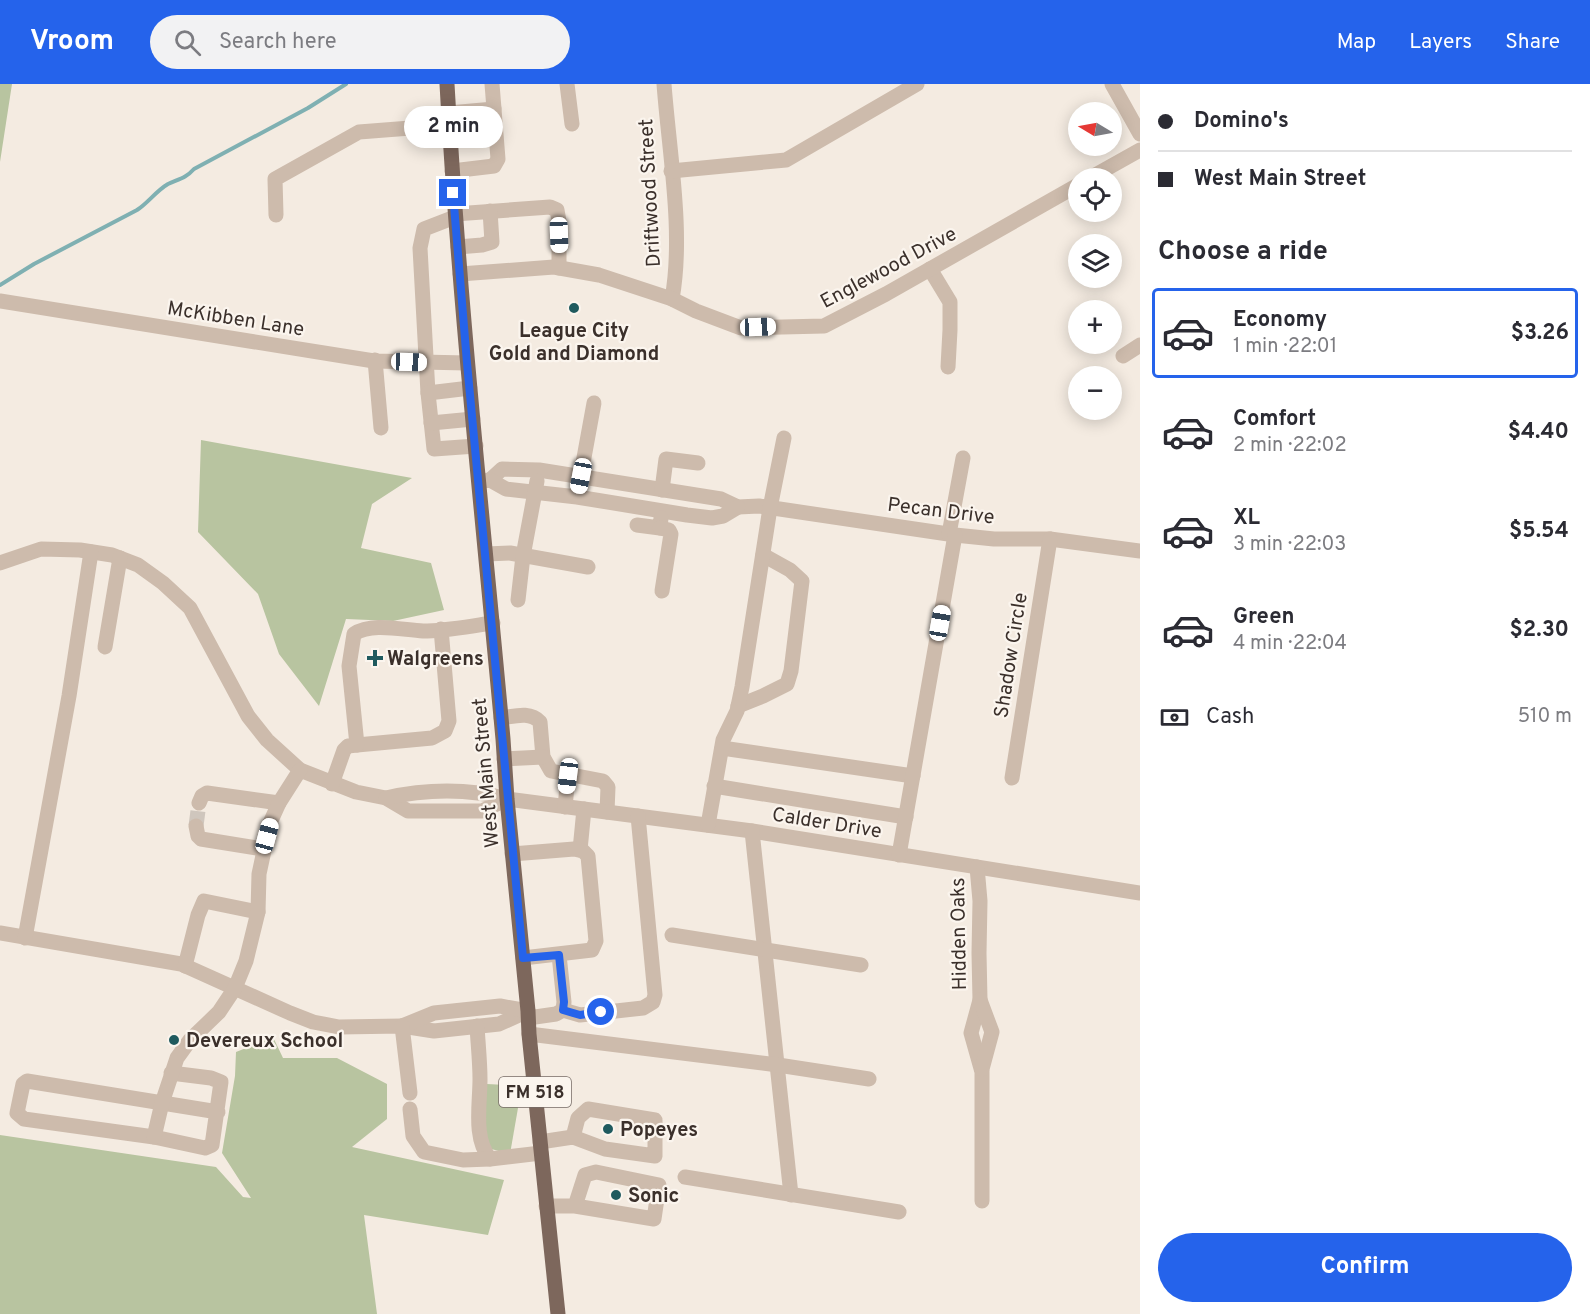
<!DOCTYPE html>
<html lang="en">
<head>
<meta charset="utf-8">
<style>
  body { margin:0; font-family:Overpass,sans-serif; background:#f2f2f3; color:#2b2b33; height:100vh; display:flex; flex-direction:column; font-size:22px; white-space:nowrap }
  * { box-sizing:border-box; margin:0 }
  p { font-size:20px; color:#7c7c81 }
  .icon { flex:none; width:33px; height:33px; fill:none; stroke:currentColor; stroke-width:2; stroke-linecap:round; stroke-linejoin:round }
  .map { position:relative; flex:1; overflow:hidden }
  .panel { display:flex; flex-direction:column; background:#fff; width:450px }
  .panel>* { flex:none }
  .top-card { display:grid; align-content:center; height:132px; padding:0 18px; background:#fff }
  .needle { width:39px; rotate:280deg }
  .tools { position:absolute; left:1068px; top:18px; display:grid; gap:12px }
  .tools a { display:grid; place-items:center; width:54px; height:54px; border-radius:50%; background:#fff; box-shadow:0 3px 15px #0003; font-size:30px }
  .end { position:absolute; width:27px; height:27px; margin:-14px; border:8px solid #2563eb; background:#fff; box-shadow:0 0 0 3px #fff }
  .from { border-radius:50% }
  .bubble { position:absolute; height:42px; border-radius:21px; background:#fff; box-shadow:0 3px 15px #0003; font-size:20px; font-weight:700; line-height:42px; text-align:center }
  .car { position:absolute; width:18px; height:36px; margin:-18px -9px; border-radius:8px; box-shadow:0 0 4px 2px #0007; background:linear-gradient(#fff 24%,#345 0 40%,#fff 0 76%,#345 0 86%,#fff 0) }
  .top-card b { display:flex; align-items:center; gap:21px; height:57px; font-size:22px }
  .top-card b+b { border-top:2px solid #e1e1e2 }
  .top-card i { width:15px; height:15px; background:#2b2b33 }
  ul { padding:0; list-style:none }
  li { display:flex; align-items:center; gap:18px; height:90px; margin:0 12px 9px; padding:0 6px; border:3px solid transparent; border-radius:6px }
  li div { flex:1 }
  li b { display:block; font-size:22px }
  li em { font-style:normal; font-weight:700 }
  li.on { border-color:#2563eb }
  li>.icon { width:54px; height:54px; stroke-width:1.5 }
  h2 { padding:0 18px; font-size:27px; line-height:72px }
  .pay { display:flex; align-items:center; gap:15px; height:66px; padding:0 18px; font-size:22px }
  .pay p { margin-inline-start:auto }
  .action { display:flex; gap:12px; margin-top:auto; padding:12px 18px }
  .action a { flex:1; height:69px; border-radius:36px; background:#2563eb; color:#fff; font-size:24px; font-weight:700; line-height:69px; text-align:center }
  header { display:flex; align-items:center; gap:36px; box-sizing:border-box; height:84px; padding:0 30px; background:#2563eb; color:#fff }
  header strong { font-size:28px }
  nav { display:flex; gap:33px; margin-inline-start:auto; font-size:21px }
  .search { width:420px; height:54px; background:#f2f2f3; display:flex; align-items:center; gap:15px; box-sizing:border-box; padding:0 21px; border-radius:33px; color:#7c7c81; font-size:22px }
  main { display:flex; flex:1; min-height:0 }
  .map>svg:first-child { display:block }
  .green { fill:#b8c4a0 }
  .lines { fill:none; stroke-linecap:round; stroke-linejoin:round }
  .stream { stroke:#7fb0b2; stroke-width:4 }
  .minor-tunnel { stroke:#cfc6bd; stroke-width:15; stroke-dasharray:15 8; stroke-linecap:butt }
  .minor { stroke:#cdbbac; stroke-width:15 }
  .major { stroke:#7d675c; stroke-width:15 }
  .route { stroke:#2563eb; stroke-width:8 }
  .poi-dot { fill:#1f5a5e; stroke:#fbf5ee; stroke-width:2 }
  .labels { text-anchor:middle; stroke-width:4.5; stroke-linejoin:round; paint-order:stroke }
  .shield { fill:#fbf5ee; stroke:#756b66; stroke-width:1.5 }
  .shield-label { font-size:18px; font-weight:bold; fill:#3b302b }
  .street-label { font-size:20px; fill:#3b302b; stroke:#fbf5ee }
  .poi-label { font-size:20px; font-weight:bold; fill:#3b302b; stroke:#fbf5ee; text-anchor:start }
</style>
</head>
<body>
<header>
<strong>Vroom</strong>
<div class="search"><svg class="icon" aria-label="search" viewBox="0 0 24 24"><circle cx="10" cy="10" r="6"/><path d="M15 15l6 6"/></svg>Search here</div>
<nav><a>Map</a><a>Layers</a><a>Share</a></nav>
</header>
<main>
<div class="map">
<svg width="1140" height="1230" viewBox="0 0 1140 1230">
  <rect width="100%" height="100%" fill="#f4ebe1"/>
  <g class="green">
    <polygon points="0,0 12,0 0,78"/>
    <polygon points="201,356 412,394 372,420 361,464 431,479 444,526 393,537 346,535 319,622 279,570 258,510 198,448"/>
    <polygon points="273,953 283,974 337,974 387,1000 387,1035 352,1063 504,1096 488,1151 364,1131 377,1230 0,1230 0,1051 216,1083 243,1113 251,1114 222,1069 235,992 236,968"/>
    <polygon points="487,1000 506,1001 518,1024 510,1070 480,1062"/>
  </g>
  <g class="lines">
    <path class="stream" d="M0,201L34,180L137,126C148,119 156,107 168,100C179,95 186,94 194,85L308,24L346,0"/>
    <polyline class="minor-tunnel" points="196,742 199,719"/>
    <g class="minor">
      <polyline points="567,0 572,40"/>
      <path d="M664,0C669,68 684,149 672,215"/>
      <polyline points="1112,0 1140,50"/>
      <polyline points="449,29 494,25"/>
      <polyline points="452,87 494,82 498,75 492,0"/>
      <polyline points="671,87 786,76 917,0"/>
      <polyline points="1090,94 1140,66"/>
      <polyline points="455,130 550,123 557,126 559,137 559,184"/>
      <polyline points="276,131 275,95 359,48 449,41"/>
      <polyline points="455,133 424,145 420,164 428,309 434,365 476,362"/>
      <polyline points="458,163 482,161 492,158 490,127"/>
      <polyline points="930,185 950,218 950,246 948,283"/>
      <polyline points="460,190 554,183 599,191 672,215 696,227 741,244 824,242 886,210 1078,101"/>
      <polyline points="0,217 374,277 467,279"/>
      <polyline points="1123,272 1140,261"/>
      <polyline points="375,276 381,344"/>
      <polyline points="428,309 470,304"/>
      <polyline points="431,339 473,335"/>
      <polyline points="490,396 502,385 539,386 721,415 738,423 759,422 955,451 994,455 1050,455 1140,467"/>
      <polyline points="481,397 490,396 506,405 577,413 687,431 712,434 723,432 738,423"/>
      <polyline points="579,401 594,319"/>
      <polyline points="662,406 666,375 698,379"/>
      <polyline points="637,441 660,444 661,434"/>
      <polyline points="660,444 669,446 671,450 662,507"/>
      <polyline points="949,450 963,374"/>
      <polyline points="486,470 510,469 588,483"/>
      <polyline points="0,479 41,465 80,466 112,471 138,481 163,499 190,524 248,632 267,656 300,686 356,708 386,714 408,727 482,727 507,715"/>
      <polyline points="518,516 523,472 537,397"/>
      <polyline points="105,563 120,474"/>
      <polyline points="738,622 763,612 787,600 791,587 802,497 790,486 763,471"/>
      <path d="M501,634C515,632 530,627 540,638L543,673L551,687L603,697L608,703L607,728"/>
      <polyline points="357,661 432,654 445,647 449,637 441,545"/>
      <polyline points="722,664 913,692"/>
      <polyline points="504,675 543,673"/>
      <polyline points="1012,694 1050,455"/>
      <path d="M332,700L344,666L348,662L357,661L349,582L354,550C372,538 402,546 423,547C446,547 470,542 493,539"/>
      <polyline points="714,702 906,733"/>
      <path d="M386,714C425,705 469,704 507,715L752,747L1140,809"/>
      <polyline points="199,719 202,712 207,709 279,719"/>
      <polyline points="565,723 568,692"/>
      <polyline points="708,741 723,656 737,627 742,603 770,424 784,354"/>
      <polyline points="196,742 198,752 201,755 263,765"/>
      <polyline points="752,747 791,1111"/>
      <polyline points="580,766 584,725"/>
      <polyline points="512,770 574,765 583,767 588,772 596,857 592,866 523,874"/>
      <polyline points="899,771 955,451"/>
      <polyline points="977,783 980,817 979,869 980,916 971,949 982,988 982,1117"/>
      <polyline points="0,849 181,880 290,929 313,938 339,943 402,942 434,947 499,940 528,927"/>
      <polyline points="672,851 861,881"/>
      <polyline points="25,854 69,612 91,468"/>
      <polyline points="185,882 198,831 204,817 258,828"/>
      <polyline points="980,916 992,948 982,985"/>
      <polyline points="563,926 580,931 643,924 653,918 655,911 638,732"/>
      <polyline points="528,934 556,930 563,926 564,918 559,871"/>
      <polyline points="402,942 434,929 500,922 528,927"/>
      <polyline points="402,942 410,1009"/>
      <path d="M477,942C478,960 480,978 480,995C480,1021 473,1054 490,1075L541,1069"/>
      <polyline points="529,950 778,981 869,995"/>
      <polyline points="171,989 211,994 221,998 212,1061 205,1064 154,1053 24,1035 17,1029 23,1000 27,997 218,1028"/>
      <polyline points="410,1025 413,1052 424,1068 463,1076 490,1075"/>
      <polyline points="154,1053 162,1019 177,974 190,956 219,928 235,904 246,877 258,828 259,790 270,739 279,719 300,686"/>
      <polyline points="540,1058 573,1053 605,1065 655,1072 655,1036 588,1025 578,1034 573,1053"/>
      <polyline points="685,1093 899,1128"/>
      <polyline points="546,1122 575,1122 654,1135 659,1101 596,1088 585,1091 575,1122"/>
    </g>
    <path class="major" d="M447,0C459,219 483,436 503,655L507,715L528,927L529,950L558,1230"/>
  </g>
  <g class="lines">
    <polyline class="route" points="453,109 467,279 523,874 559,871 564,918 563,926 580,931 601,928"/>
  </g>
  <g class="poi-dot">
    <circle cx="574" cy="224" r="6"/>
    <path d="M372 565h6v6h6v6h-6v6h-6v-6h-6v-6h6z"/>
    <circle cx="174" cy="956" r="6"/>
    <circle cx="608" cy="1045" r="6"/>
    <circle cx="616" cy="1111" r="6"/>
  </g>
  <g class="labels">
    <rect class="shield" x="499" y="993" width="72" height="30" rx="4.5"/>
    <g class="shield-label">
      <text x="535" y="1014">FM 518</text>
    </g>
    <g class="street-label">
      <text transform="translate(649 109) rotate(-93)" y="7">Driftwood Street</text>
      <text transform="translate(888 183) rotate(-28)" y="7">Englewood Drive</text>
      <text transform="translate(236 234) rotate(9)" y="7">McKibben Lane</text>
      <text transform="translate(941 426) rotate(7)" y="7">Pecan Drive</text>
      <text transform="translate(1010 571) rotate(-81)" y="7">Shadow Circle</text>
      <text transform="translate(485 689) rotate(-95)" y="7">West Main Street</text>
      <text transform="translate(827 738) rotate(9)" y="7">Calder Drive</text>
      <text transform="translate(958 850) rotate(-91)" y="7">Hidden Oaks</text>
    </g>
    <g class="poi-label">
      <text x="574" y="253" text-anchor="middle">League City<tspan x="574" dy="23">Gold and Diamond</tspan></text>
      <text x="387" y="581">Walgreens</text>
      <text x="186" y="963">Devereux School</text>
      <text x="620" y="1052">Popeyes</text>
      <text x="628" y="1118">Sonic</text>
    </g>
  </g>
</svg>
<div class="tools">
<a><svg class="needle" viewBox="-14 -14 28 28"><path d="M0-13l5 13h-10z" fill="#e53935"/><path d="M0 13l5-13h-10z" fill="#7c7c81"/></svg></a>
<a><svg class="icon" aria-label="locate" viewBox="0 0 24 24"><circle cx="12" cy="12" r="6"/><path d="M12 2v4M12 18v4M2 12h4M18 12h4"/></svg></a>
<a><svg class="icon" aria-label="layers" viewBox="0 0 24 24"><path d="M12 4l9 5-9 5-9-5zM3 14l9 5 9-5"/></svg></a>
<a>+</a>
<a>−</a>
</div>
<i class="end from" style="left:601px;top:928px"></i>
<i class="end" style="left:453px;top:109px"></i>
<div class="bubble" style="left:404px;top:22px;width:99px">2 min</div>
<i class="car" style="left:559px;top:151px;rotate:178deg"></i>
<i class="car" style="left:758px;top:243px;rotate:88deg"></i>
<i class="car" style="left:409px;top:278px;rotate:92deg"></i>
<i class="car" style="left:581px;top:392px;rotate:191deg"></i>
<i class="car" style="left:940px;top:539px;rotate:10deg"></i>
<i class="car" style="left:568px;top:692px;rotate:187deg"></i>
<i class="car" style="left:267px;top:752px;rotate:15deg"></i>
</div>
<section class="panel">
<div class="top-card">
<b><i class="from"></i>Domino's</b>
<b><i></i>West Main Street</b>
</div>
<h2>Choose a ride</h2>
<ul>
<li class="on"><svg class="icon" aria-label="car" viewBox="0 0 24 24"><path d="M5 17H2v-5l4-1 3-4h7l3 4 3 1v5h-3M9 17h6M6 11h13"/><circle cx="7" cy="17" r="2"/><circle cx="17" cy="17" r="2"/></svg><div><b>Economy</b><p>1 min · 22:01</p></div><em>$3.26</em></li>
<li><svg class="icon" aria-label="car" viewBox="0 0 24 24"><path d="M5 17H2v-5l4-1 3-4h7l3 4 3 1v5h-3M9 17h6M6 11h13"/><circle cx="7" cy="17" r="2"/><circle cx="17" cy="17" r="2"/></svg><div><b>Comfort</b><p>2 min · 22:02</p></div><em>$4.40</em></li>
<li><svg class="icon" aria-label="car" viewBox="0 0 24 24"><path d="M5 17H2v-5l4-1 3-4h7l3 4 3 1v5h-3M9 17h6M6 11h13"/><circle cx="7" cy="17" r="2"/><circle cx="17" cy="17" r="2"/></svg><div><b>XL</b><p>3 min · 22:03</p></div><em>$5.54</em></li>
<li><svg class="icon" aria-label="car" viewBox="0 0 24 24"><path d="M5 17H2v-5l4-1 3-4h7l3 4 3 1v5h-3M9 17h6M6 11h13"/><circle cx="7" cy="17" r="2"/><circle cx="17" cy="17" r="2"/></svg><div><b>Green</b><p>4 min · 22:04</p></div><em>$2.30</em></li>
</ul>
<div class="pay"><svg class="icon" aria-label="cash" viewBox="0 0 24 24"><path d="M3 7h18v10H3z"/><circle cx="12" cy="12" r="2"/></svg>Cash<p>510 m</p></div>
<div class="action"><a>Confirm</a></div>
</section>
</main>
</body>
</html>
